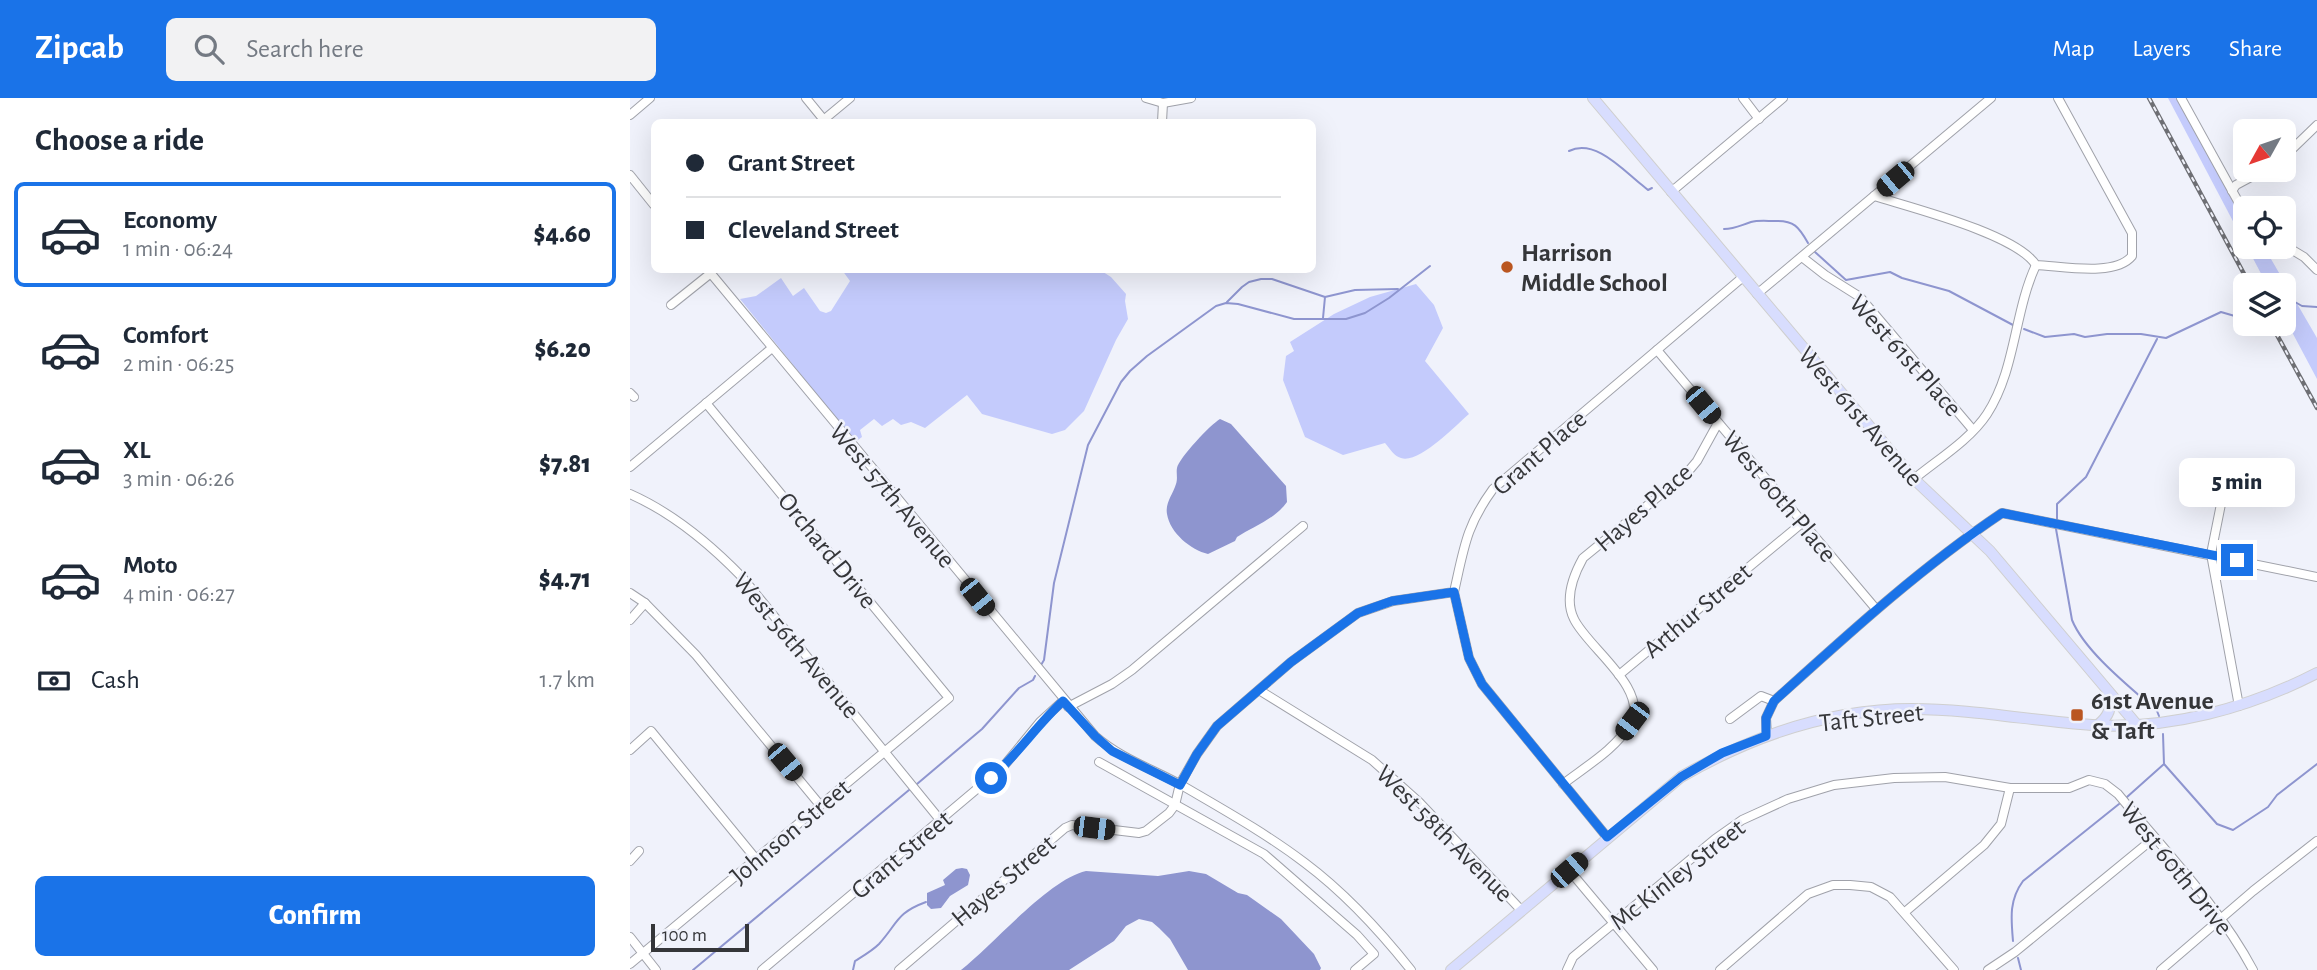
<!DOCTYPE html>
<html lang="en">
<head>
<meta charset="utf-8">
<style>
  body { margin:0; font-family:"Alegreya Sans",sans-serif; background:#f2f2f3; color:#1f2937; height:100vh; display:flex; flex-direction:column; font-size:26px; white-space:nowrap }
  * { box-sizing:border-box; margin:0 }
  p { font-size:23px; color:#747a83 }
  .icon { flex:none; width:38px; height:38px; fill:none; stroke:currentColor; stroke-width:2; stroke-linecap:round; stroke-linejoin:round }
  .map { position:relative; flex:1; overflow:hidden }
  .panel { display:flex; flex-direction:column; background:#fff; width:630px }
  .panel>* { flex:none }
  .top-card { position:absolute; left:21px; top:21px; width:665px; height:154px; border-radius:10px; box-shadow:0 7px 28px #0002; display:grid; align-content:center; height:154px; padding:0 35px; background:#fff }
  .needle { width:46px; rotate:230deg }
  .tools { position:absolute; left:1603px; top:21px; display:grid; gap:14px }
  .tools a { display:grid; place-items:center; width:63px; height:63px; border-radius:10px; background:#fff; box-shadow:0 7px 28px #0002; font-size:35px }
  .scale { position:absolute; left:21px; bottom:18px; width:98px; box-sizing:border-box; padding-left:7px; border:4px solid #353639; border-top:0; font-size:19px; line-height:24px; white-space:nowrap; color:#353639; -webkit-text-stroke:5px #f0f2fb; paint-order:stroke }
  .end { position:absolute; width:32px; height:32px; margin:-16px; border:9px solid #1a73e8; background:#fff; box-shadow:0 0 0 4px #fff }
  .from { border-radius:50% }
  .bubble { position:absolute; height:49px; border-radius:10px; background:#fff; box-shadow:0 7px 28px #0002; font-size:23px; font-weight:800; line-height:49px; text-align:center }
  .car { position:absolute; width:21px; height:42px; margin:-21px -10px; border-radius:9px; box-shadow:0 0 5px 2px #0007; background:linear-gradient(#222 24%,#8ab4d8 0 40%,#222 0 76%,#8ab4d8 0 86%,#222 0) }
  .top-card b { display:flex; align-items:center; gap:24px; height:66px; font-size:26px }
  .top-card b+b { border-top:2px solid #e0e1e3 }
  .top-card i { width:18px; height:18px; background:#1f2937 }
  ul { padding:0; list-style:none }
  li { display:flex; align-items:center; gap:21px; height:105px; margin:0 14px 10px; padding:0 21px; border:4px solid transparent; border-radius:10px }
  li div { flex:1 }
  li b { display:block; font-size:26px }
  li em { font-style:normal; font-weight:800 }
  li.active { border-color:#1a73e8 }
  li>.icon { width:63px; height:63px; stroke-width:1.5 }
  h2 { padding:0 35px; font-size:32px; line-height:84px }
  .pay { display:flex; align-items:center; gap:18px; height:77px; padding:0 35px; font-size:26px }
  .pay p { margin-inline-start:auto }
  .primary-button { display:flex; gap:14px; margin-top:auto; padding:14px 35px }
  .primary-button a { flex:1; height:80px; border-radius:10px; background:#1a73e8; color:#fff; font-size:28px; font-weight:800; line-height:80px; text-align:center }
  header { display:flex; align-items:center; gap:42px; box-sizing:border-box; height:98px; padding:0 35px; background:#1a73e8; color:#fff }
  header strong { font-size:33px }
  nav { display:flex; gap:38px; margin-inline-start:auto; font-size:24px }
  .search { width:490px; height:63px; background:#f2f2f3; display:flex; align-items:center; gap:18px; box-sizing:border-box; padding:0 24px; border-radius:10px; color:#747a83; font-size:26px }
  main { display:flex; flex:1; min-height:0 }
  .map>svg:first-child { display:block }
  .green { fill:#c4cbfc }
  .water { fill:#8e95cf }
  .lines { fill:none; stroke-linecap:round; stroke-linejoin:round }
  .stream { stroke:#8e95cf; stroke-width:2 }
  .minor-casing { stroke:#a0a2aa; stroke-width:10 }
  .major-casing { stroke:#cfcfcf; stroke-width:12 }
  .minor { stroke:#fff; stroke-width:8 }
  .major { stroke:#d8ddfe; stroke-width:10 }
  .rail-casing { stroke:#6e6f74; stroke-width:4.5 }
  .rail { stroke:#f0f2fb; stroke-width:2; stroke-dasharray:5; stroke-linecap:butt }
  .route { stroke:#1a73e8; stroke-width:9 }
  .poi-dot { fill:#ba5620; stroke:#f0f2fb; stroke-width:2.5 }
  .labels { text-anchor:middle; stroke-width:5; stroke-linejoin:round; paint-order:stroke }
  .poi-label { font-size:26px; font-weight:bold; fill:#353639; stroke:#f0f2fb; text-anchor:start }
  .street-label { font-size:26px; fill:#353639; stroke:#f0f2fb }
</style>
</head>
<body>
<header>
<strong>Zipcab</strong>
<div class="search"><svg class="icon" aria-label="search" viewBox="0 0 24 24"><circle cx="10" cy="10" r="6"/><path d="M15 15l6 6"/></svg>Search here</div>
<nav><a>Map</a><a>Layers</a><a>Share</a></nav>
</header>
<main>
<section class="panel">
<h2>Choose a ride</h2>
<ul>
<li class="active"><svg class="icon" aria-label="car" viewBox="0 0 24 24"><path d="M5 17H2v-5l4-1 3-4h7l3 4 3 1v5h-3M9 17h6M6 11h13"/><circle cx="7" cy="17" r="2"/><circle cx="17" cy="17" r="2"/></svg><div><b>Economy</b><p>1 min · 06:24</p></div><em>$4.60</em></li>
<li><svg class="icon" aria-label="car" viewBox="0 0 24 24"><path d="M5 17H2v-5l4-1 3-4h7l3 4 3 1v5h-3M9 17h6M6 11h13"/><circle cx="7" cy="17" r="2"/><circle cx="17" cy="17" r="2"/></svg><div><b>Comfort</b><p>2 min · 06:25</p></div><em>$6.20</em></li>
<li><svg class="icon" aria-label="car" viewBox="0 0 24 24"><path d="M5 17H2v-5l4-1 3-4h7l3 4 3 1v5h-3M9 17h6M6 11h13"/><circle cx="7" cy="17" r="2"/><circle cx="17" cy="17" r="2"/></svg><div><b>XL</b><p>3 min · 06:26</p></div><em>$7.81</em></li>
<li><svg class="icon" aria-label="car" viewBox="0 0 24 24"><path d="M5 17H2v-5l4-1 3-4h7l3 4 3 1v5h-3M9 17h6M6 11h13"/><circle cx="7" cy="17" r="2"/><circle cx="17" cy="17" r="2"/></svg><div><b>Moto</b><p>4 min · 06:27</p></div><em>$4.71</em></li>
</ul>
<div class="pay"><svg class="icon" aria-label="cash" viewBox="0 0 24 24"><path d="M3 7h18v10H3z"/><circle cx="12" cy="12" r="2"/></svg>Cash<p>1.7 km</p></div>
<div class="primary-button"><a>Confirm</a></div>
</section>
<div class="map">
<svg width="1687" height="872" viewBox="0 0 1687 872">
  <rect width="100%" height="100%" fill="#f0f2fb"/>
  <g class="green">
    <polygon points="1538,0 1551,0 1615,117 1615,146"/>
    <polygon points="1617,149 1634,149 1687,240 1687,281 1654,219 1654,187 1637,187"/>
    <polygon points="212,172 470,172 481,179 496,196 495,203 498,221 486,242 454,313 435,332 422,336 352,316 337,297 295,330 281,324 271,327 263,321 252,328 244,321 230,332 232,339 225,344 110,201 126,198 151,180 163,198 174,190 190,213 196,215 201,213 220,183"/>
    <path d="M786,186L804,207L813,230L795,263L839,316C825,328 789,366 771,360C764,358 760,351 755,345L713,357L675,339L653,282L656,258L664,253L660,244L704,216L740,199Z"/>
  </g>
  <g class="water">
    <path d="M590,321L601,326L656,388L657,404C645,421 624,428 607,439L605,443L578,456C561,452 540,435 537,416C535,405 543,396 546,386C548,380 546,375 547,370C549,360 581,326 590,321Z"/>
    <polygon points="332,770 337,771 340,777 338,787 320,798 311,810 301,811 297,807 297,795 315,787 313,782 326,771"/>
    <path d="M456,773L528,778L559,773L576,776L608,795L617,797L651,821L684,856L691,870L690,872H558L540,841L529,830L522,824L509,821L496,828L484,843L439,872H331C363,847 419,781 456,773Z"/>
  </g>
  <g class="lines">
    <g class="stream">
      <path d="M939,53C965,40 993,72 1012,87L1018,92L1022,90"/>
      <path d="M1094,131C1105,131 1111,127 1121,124C1128,122 1137,123 1144,123C1164,122 1169,129 1178,145"/>
      <polyline points="1185,154 1216,182 1260,174 1272,180 1319,193 1383,227"/>
      <polyline points="597,204 612,189 619,184 631,181 642,181 695,199 725,192 768,191"/>
      <polyline points="1654,210 1665,204 1672,208 1687,209"/>
      <polyline points="693,220 695,199"/>
      <polyline points="1394,231 1415,239 1444,236 1455,239 1477,236 1511,236 1536,240 1591,214 1615,221"/>
      <polyline points="1427,421 1427,406 1456,379 1527,241"/>
      <path d="M1426,431L1442,522C1455,554 1501,590 1527,613L1529,618"/>
      <polyline points="411,567 414,562 424,485 458,347 491,284 500,273 517,258 586,208 596,205 608,206 664,221 716,221 735,215 759,200 800,168"/>
      <polyline points="1534,666 1587,726 1603,732 1638,709 1647,697 1687,666"/>
      <polyline points="287,686 352,631 389,590 403,582 405,578"/>
      <polyline points="1497,699 1534,666 1533,636"/>
      <path d="M1383,843C1381,820 1379,802 1393,783L1489,706"/>
      <polyline points="1388,860 1391,872"/>
      <polyline points="63,872 279,692"/>
      <path d="M223,872L225,863C233,858 242,853 249,846C268,825 266,815 296,804"/>
    </g>
    <defs>
      <g id="minor">
        <polyline points="176,0 194,22"/>
        <polyline points="516,0 533,5 561,0"/>
        <polyline points="1113,0 1129,21"/>
        <polyline points="1551,0 1615,116"/>
        <polyline points="0,17 20,0"/>
        <polyline points="191,24 220,0"/>
        <polyline points="532,24 533,5"/>
        <polyline points="1654,59 1687,27"/>
        <polyline points="0,77 24,107"/>
        <polyline points="1602,93 1606,87 1634,72"/>
        <polyline points="1041,94 1153,0"/>
        <path d="M1244,98C1282,110 1386,136 1406,167C1432,168 1485,179 1502,158V135L1428,0"/>
        <polyline points="1654,147 1674,159 1687,172"/>
        <polyline points="1172,159 1195,177 1230,199 1343,332"/>
        <path d="M78,172L465,638C491,661 523,671 553,688C594,712 637,736 675,765C715,795 750,833 781,872"/>
        <polyline points="1127,196 1361,0"/>
        <polyline points="41,207 81,175"/>
        <polyline points="1027,252 1246,511"/>
        <polyline points="0,295 4,299"/>
        <polyline points="0,369 142,250"/>
        <path d="M1284,381C1307,362 1340,342 1357,316C1386,271 1384,214 1406,167"/>
        <path d="M0,396C43,415 79,445 112,479L311,723"/>
        <polyline points="1591,406 1581,456 1609,608"/>
        <polyline points="824,494 839,560 852,586 977,739"/>
        <polyline points="0,495 15,505 66,557 190,707"/>
        <polyline points="0,522 15,505"/>
        <polyline points="989,577 1172,425"/>
        <polyline points="629,592 742,662 789,704 892,813"/>
        <polyline points="438,609 482,586 502,572 673,428"/>
        <polyline points="1100,621 1131,598 1144,603"/>
        <path d="M1137,638L1136,620L1144,603C1217,537 1290,470 1372,415L1687,479"/>
        <polyline points="0,652 21,633 126,761"/>
        <polyline points="469,664 634,756 727,837 744,856 725,872"/>
        <path d="M933,686C955,669 987,650 1001,625C1019,590 957,549 944,521C934,501 943,478 953,460L1057,375L1067,363L1088,325"/>
        <polyline points="0,763 9,753"/>
        <polyline points="939,772 1023,872"/>
        <polyline points="1275,814 1354,747 1371,726 1380,690"/>
        <polyline points="0,839 26,872"/>
        <polyline points="0,866 319,600 76,305"/>
        <polyline points="132,872 373,669 410,624 433,603"/>
        <path d="M269,872L435,730L442,727L509,735L516,733L539,715L545,707L550,686L567,656L587,628L661,564L728,515L763,503L824,494C834,450 836,428 863,391L1113,179"/>
        <path d="M937,872L943,859L1085,741L1112,722L1158,701L1204,687L1264,680L1315,679L1380,690H1439L1459,682L1475,686L1488,696C1534,752 1589,808 1623,872"/>
        <polyline points="1090,872 1178,796 1203,787 1220,787 1241,789 1260,799 1324,872"/>
        <polyline points="1358,872 1385,854 1524,740"/>
        <polyline points="1531,872 1623,793 1687,743"/>
      </g>
      <g id="major">
        <polyline points="963,0 1284,381 1360,453 1507,627"/>
        <path d="M1468,627C1479,618 1482,610 1479,596"/>
        <path d="M821,872L1051,679C1122,638 1200,611 1282,611C1343,611 1402,623 1462,627C1539,632 1619,610 1687,575"/>
      </g>
    </defs>
    <use href="#minor" class="minor-casing"/>
    <use href="#major" class="major-casing"/>
    <use href="#minor" class="minor"/>
    <use href="#major" class="major"/>
    <defs>
      <g id="rail">
        <polyline points="1519,0 1620,187"/>
        <polyline points="1641,226 1687,310"/>
      </g>
    </defs>
    <use href="#rail" class="rail-casing"/>
    <use href="#rail" class="rail"/>
  </g>
  <g class="lines">
    <path class="route" d="M361,680C388,656 407,627 433,603L465,638L482,653L550,687L567,656L587,628L661,564L728,515L762,503L824,494L839,560L852,586L977,739L1051,679L1092,655L1136,638V620L1144,603C1217,537 1290,470 1372,415L1607,462"/>
  </g>
  <g class="poi-dot">
    <circle cx="877" cy="169" r="7"/>
    <rect x="1440" y="610" width="14" height="14" rx="3.5"/>
  </g>
  <g class="labels">
    <g class="poi-label">
      <text x="891" y="163">Harrison<tspan x="891" dy="30">Middle School</tspan></text>
      <text x="1461" y="611">61st Avenue<tspan x="1461" dy="30">&amp; Taft</tspan></text>
    </g>
    <g class="street-label">
      <text transform="translate(1276 257) rotate(48)" y="9">West 61st Place</text>
      <text transform="translate(1231 318) rotate(49)" y="9">West 61st Avenue</text>
      <text transform="translate(909 354) rotate(-41)" y="9">Grant Place</text>
      <text transform="translate(263 397) rotate(50)" y="9">West 57th Avenue</text>
      <text transform="translate(1150 398) rotate(50)" y="9">West 60th Place</text>
      <text transform="translate(1013 409) rotate(-41)" y="9">Hayes Place</text>
      <text transform="translate(198 452) rotate(51)" y="9">Orchard Drive</text>
      <text transform="translate(1067 512) rotate(-40)" y="9">Arthur Street</text>
      <text transform="translate(167 547) rotate(50)" y="9">West 56th Avenue</text>
      <text transform="translate(1241 619) rotate(-6)" y="9">Taft Street</text>
      <text transform="translate(160 733) rotate(-40)" y="9">Johnson Street</text>
      <text transform="translate(815 735) rotate(45)" y="9">West 58th Avenue</text>
      <text transform="translate(271 756) rotate(-40)" y="9">Grant Street</text>
      <text transform="translate(1547 770) rotate(51)" y="9">West 60th Drive</text>
      <text transform="translate(1047 776) rotate(-38)" y="9">Mc Kinley Street</text>
      <text transform="translate(373 782) rotate(-40)" y="9">Hayes Street</text>
    </g>
  </g>
</svg>
<div class="tools">
<a><svg class="needle" viewBox="-14 -14 28 28"><path d="M0-13l5 13h-10z" fill="#e53935"/><path d="M0 13l5-13h-10z" fill="#747a83"/></svg></a>
<a><svg class="icon" aria-label="locate" viewBox="0 0 24 24"><circle cx="12" cy="12" r="6"/><path d="M12 2v4M12 18v4M2 12h4M18 12h4"/></svg></a>
<a><svg class="icon" aria-label="layers" viewBox="0 0 24 24"><path d="M12 4l9 5-9 5-9-5zM3 14l9 5 9-5"/></svg></a>
</div>
<div class="scale">100 m</div>
<i class="end from" style="left:361px;top:680px"></i>
<i class="end" style="left:1607px;top:462px"></i>
<div class="bubble" style="left:1549px;top:360px;width:116px">5 min</div>
<i class="car" style="left:1265px;top:81px;rotate:230deg"></i>
<i class="car" style="left:1073px;top:307px;rotate:140deg"></i>
<i class="car" style="left:347px;top:499px;rotate:141deg"></i>
<i class="car" style="left:1002px;top:623px;rotate:217deg"></i>
<i class="car" style="left:155px;top:664px;rotate:140deg"></i>
<i class="car" style="left:464px;top:730px;rotate:97deg"></i>
<i class="car" style="left:939px;top:772px;rotate:49deg"></i>
<div class="top-card">
<b><i class="from"></i>Grant Street</b>
<b><i></i>Cleveland Street</b>
</div>
</div>
</main>
</body>
</html>
